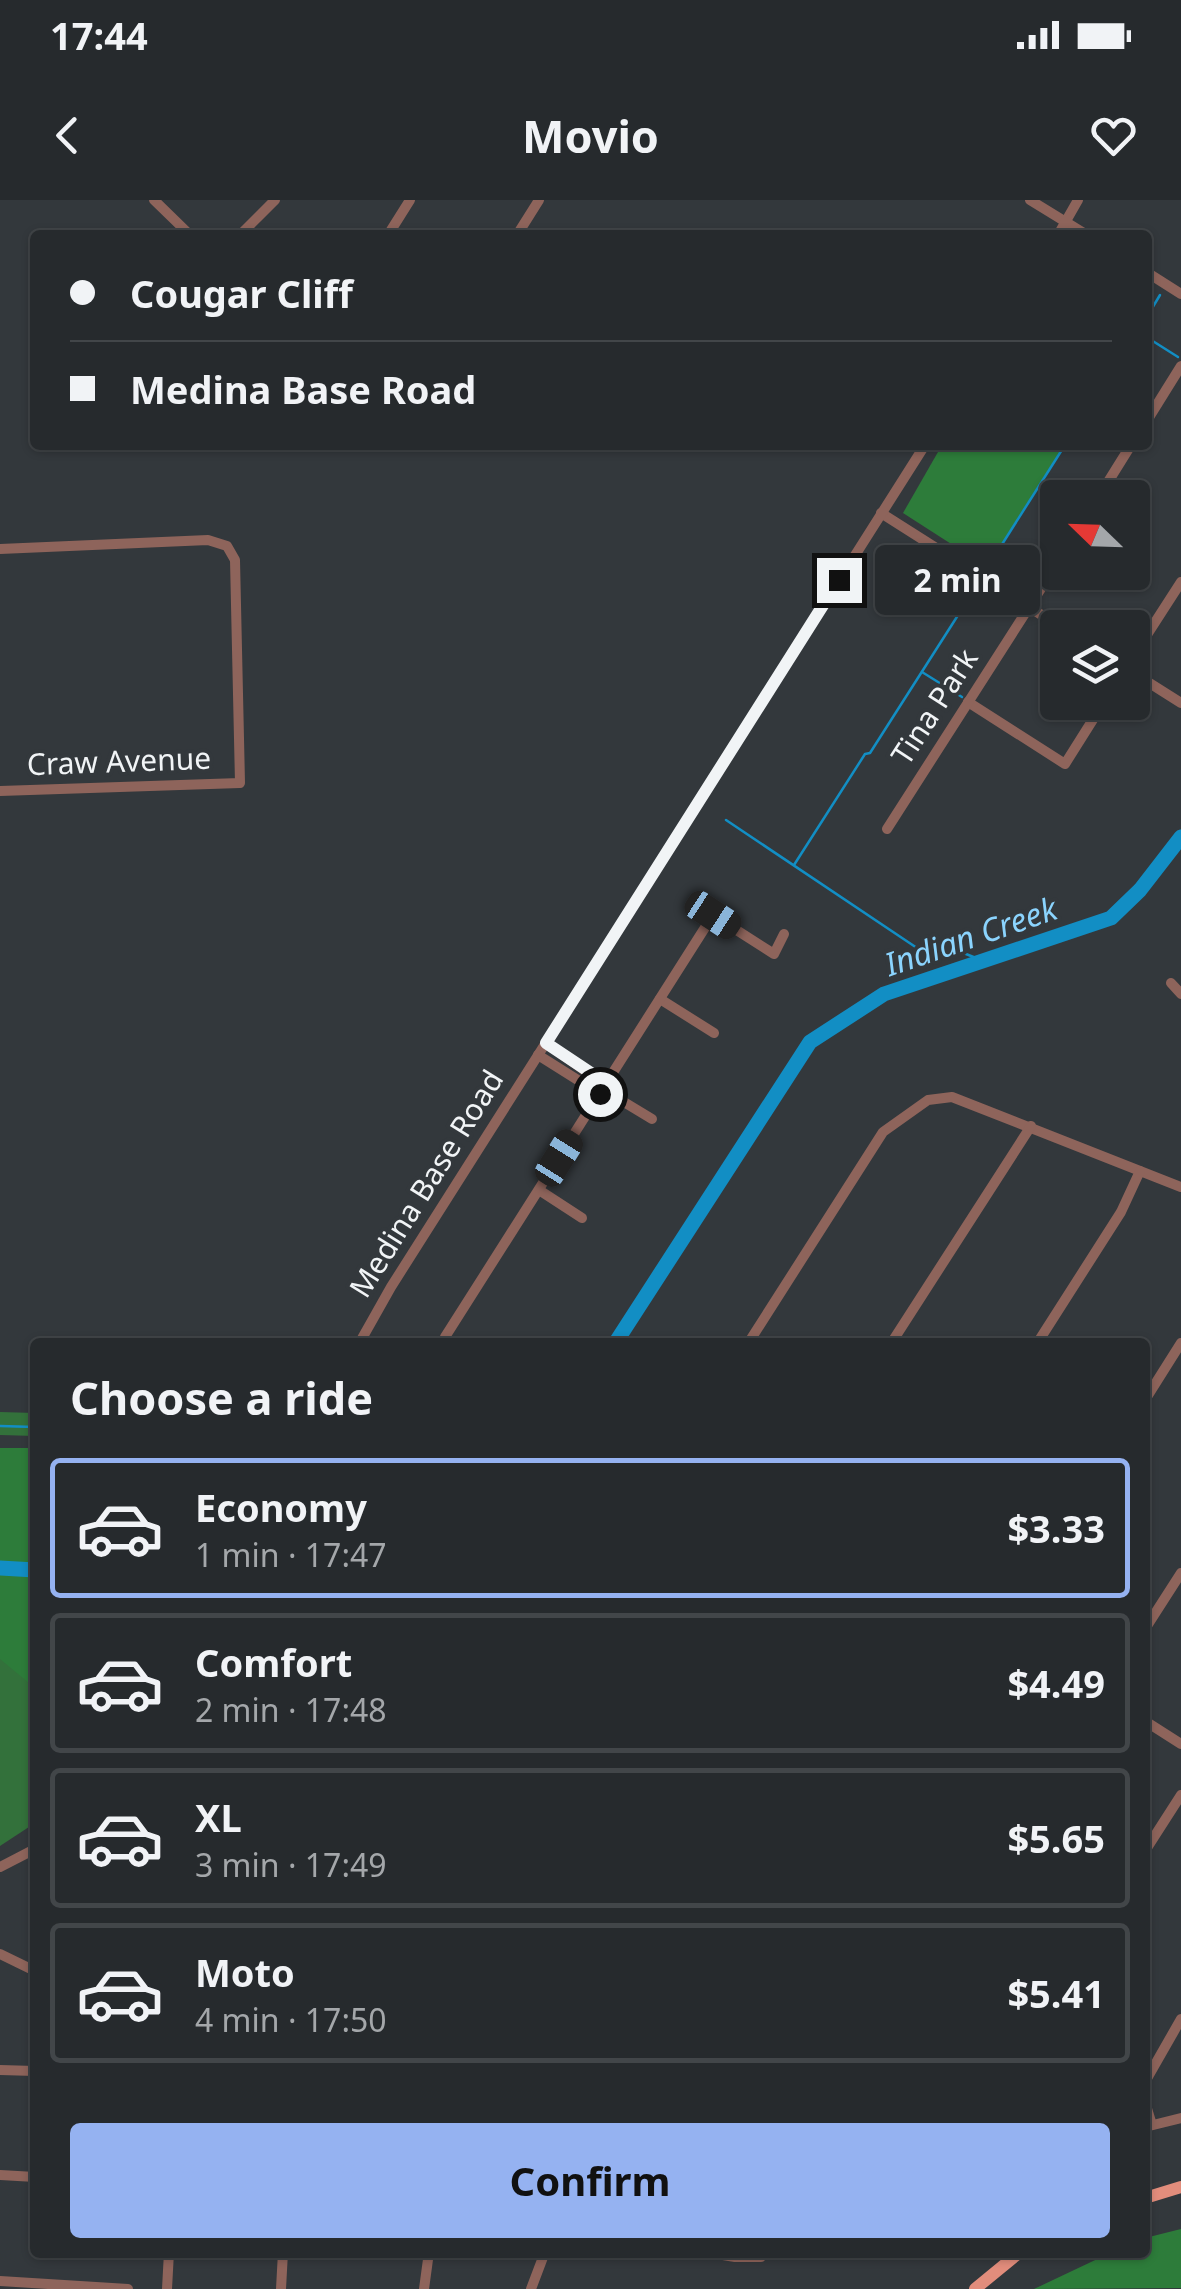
<!DOCTYPE html>
<html lang="en">
<head>
<meta charset="utf-8">
<style>
  body { margin:0; font-family:"Noto Sans",sans-serif; background:#323639; color:#f1f3f6; height:100vh; display:flex; flex-direction:column; font-size:38px; white-space:nowrap }
  * { box-sizing:border-box; margin:0 }
  p { font-size:32px; color:#a4a7aa }
  .icon { flex:none; width:55px; height:55px; fill:none; stroke:currentColor; stroke-width:2; stroke-linecap:round; stroke-linejoin:round }
  .map { position:relative; flex:1; overflow:hidden }
  .sheet { position:absolute; left:30px; top:1138px; width:1120px; height:920px; display:flex; flex-direction:column; background:#262a2d; border-radius:10px; box-shadow:0 2px 8px #0004,0 0 0 2px #424649 }
  .sheet>* { flex:none }
  .top-card { position:absolute; left:30px; top:30px; width:1122px; height:220px; border-radius:10px; box-shadow:0 2px 8px #0004,0 0 0 2px #424649; display:grid; align-content:center; height:220px; padding:0 40px; background:#262a2d }
  .needle { width:65px; rotate:293deg }
  .buttons { position:absolute; left:1040px; top:280px; display:grid; gap:20px }
  .buttons a { display:grid; place-items:center; width:110px; height:110px; border-radius:10px; background:#262a2d; box-shadow:0 2px 8px #0004,0 0 0 2px #424649; font-size:50px }
  .end { position:absolute; width:45px; height:45px; margin:-22px; border:12px solid #f1f4f6; background:#111; box-shadow:0 0 0 5px #111 }
  .from { border-radius:50% }
  .bubble { position:absolute; height:70px; border-radius:10px; background:#262a2d; box-shadow:0 2px 8px #0004,0 0 0 2px #424649; font-size:32px; font-weight:700; line-height:70px; text-align:center }
  .car { position:absolute; width:30px; height:60px; margin:-30px -15px; border-radius:12px; box-shadow:0 0 8px 2px #0007; background:linear-gradient(#222 24%,#8ab4d8 0 40%,#222 0 76%,#8ab4d8 0 86%,#222 0) }
  .top-card b { display:flex; align-items:center; gap:35px; height:95px; font-size:38px }
  .top-card b+b { border-top:2px solid #424649 }
  .top-card i { width:25px; height:25px; background:#f1f3f6 }
  ul { padding:0; list-style:none }
  li { display:flex; align-items:center; gap:30px; height:140px; margin:0 20px 15px; padding:0 20px; border:5px solid #424649; border-radius:10px }
  li div { flex:1 }
  li b { display:block; font-size:38px }
  li em { font-style:normal; font-weight:700 }
  li.current { border-color:#95b2f1 }
  li>.icon { width:90px; height:90px; stroke-width:1.5 }
  h2 { padding:0 40px; font-size:45px; line-height:120px }
  .action { display:flex; gap:20px; margin-top:auto; padding:20px 40px }
  .action a { flex:1; height:115px; border-radius:10px; background:#95b2f1; color:#111; font-size:40px; font-weight:700; line-height:115px; text-align:center }
  .status { display:flex; justify-content:space-between; align-items:center; height:70px; padding:0 50px; background:#262a2d; direction:ltr }
  .status svg { height:28px; fill:currentColor }
  header { display:flex; justify-content:space-between; align-items:center; height:130px; padding:0 40px; background:#262a2d; font-size:45px; font-weight:700 }
  .map>svg:first-child { display:block }
  .green { fill:#33713b }
  .forest { fill:#2d7c3a }
  .lines { fill:none; stroke-linecap:round; stroke-linejoin:round }
  .stream { stroke:#128ec4; stroke-width:2.5 }
  .river { stroke:#128ec4; stroke-width:15 }
  .minor { stroke:#8e645b; stroke-width:10 }
  .major { stroke:#e28d7c; stroke-width:12 }
  .route { stroke:#f1f4f6; stroke-width:12 }
  .labels { text-anchor:middle; stroke-width:8; stroke-linejoin:round; paint-order:stroke }
  .street-label { font-size:30px; fill:#f1f4f6; stroke:#33383c }
  .water-label { font-size:32px; font-style:italic; fill:#8bd4fe; stroke:#33383c }
</style>
</head>
<body>
<div class="status"><b>17:44</b><svg viewBox="0 0 49 12"><path d="M0 12V9h3v3zM5 12V6h3v6zM10 12V3h3v9zM15 12V0h3v12zM26 1h20v11H26zM47 4h2v5h-2z"/></svg></div>
<header><svg class="icon" aria-label="back" viewBox="0 0 24 24"><path d="M15 5l-7 7 7 7"/></svg>Movio<svg class="icon" aria-label="heart" viewBox="0 0 24 24"><path d="M12 20l-8-8c-3-5 5-10 8-4 3-6 11-1 8 4z"/></svg></header>
<div class="map">
<svg width="1181" height="2089" viewBox="0 0 1181 2089">
  <rect width="100%" height="100%" fill="#33383c"/>
  <g class="green">
    <polygon points="0,1212 35,1213 35,1236 0,1235"/>
    <polygon points="0,1248 35,1248 35,1623 0,1646"/>
  </g>
  <g class="forest">
    <polygon points="942,245 1064,245 987,367 903,313"/>
    <polygon points="0,1248 35,1248 35,1488 0,1459"/>
    <polygon points="1181,2029 1181,2088 1034,2089 1110,2053 1145,2052 1145,2038"/>
  </g>
  <g class="lines">
    <g class="stream">
      <polyline points="1148,115 1160,95"/>
      <polyline points="1148,138 1178,157"/>
      <polyline points="987,368 1065,245"/>
      <polyline points="922,472 962,497"/>
      <polyline points="726,620 920,750 928,752 951,748 986,762"/>
      <polyline points="794,665 865,554 870,553 976,387"/>
      <polyline points="0,1226 35,1227"/>
    </g>
    <g class="river">
      <polyline points="616,1142 810,842 884,794 1111,718 1140,690 1181,637"/>
      <polyline points="0,1368 35,1370"/>
    </g>
    <g class="minor">
      <polyline points="154,0 190,35"/>
      <polyline points="1030,0 1087,35"/>
      <polyline points="240,35 275,0"/>
      <polyline points="388,35 410,0"/>
      <polyline points="517,35 539,0"/>
      <polyline points="1058,35 1078,0"/>
      <polyline points="1148,73 1181,94"/>
      <polyline points="1148,219 1181,166"/>
      <polyline points="1098,298 1131,245"/>
      <polyline points="881,313 1062,428"/>
      <polyline points="0,349 208,340 227,346 235,360 240,583 0,591"/>
      <polyline points="1132,458 1181,382"/>
      <polyline points="1132,472 1181,503"/>
      <polyline points="968,502 1065,564 1104,502"/>
      <polyline points="887,629 1058,362"/>
      <polyline points="1171,783 1181,794"/>
      <polyline points="660,799 714,833"/>
      <polyline points="546,843 608,887"/>
      <polyline points="538,855 600,894 609,893 652,919"/>
      <polyline points="539,990 582,1018"/>
      <polyline points="445,1137 713,715 774,754 784,734"/>
      <polyline points="360,1142 391,1087 925,245"/>
      <polyline points="749,1142 883,932 928,900 952,897 1181,987"/>
      <polyline points="892,1142 1031,926"/>
      <polyline points="1038,1142 1121,1012 1140,971"/>
      <polyline points="1145,1200 1181,1143"/>
      <polyline points="1145,1429 1181,1373"/>
      <polyline points="1145,1521 1181,1544"/>
      <polyline points="1145,1651 1181,1595"/>
      <polyline points="0,1667 35,1649"/>
      <polyline points="0,1754 35,1771"/>
      <polyline points="0,1870 35,1871"/>
      <polyline points="1145,1882 1181,1819"/>
      <polyline points="1145,1902 1152,1925"/>
      <polyline points="1145,1927 1181,1918"/>
      <polyline points="0,1975 35,1977"/>
      <polyline points="705,2052 735,2057 761,2057"/>
      <polyline points="0,2081 128,2089"/>
      <polyline points="167,2089 169,2052"/>
      <polyline points="281,2089 283,2052"/>
      <polyline points="424,2089 429,2052"/>
      <polyline points="531,2089 545,2052"/>
    </g>
    <g class="major">
      <polyline points="1145,1998 1181,1987"/>
      <polyline points="975,2089 1020,2052"/>
    </g>
  </g>
  <g class="lines">
    <polyline class="route" points="600,894 606,883 546,843 839,380"/>
  </g>
  <g class="labels">
    <g class="street-label">
      <text transform="translate(935 507) rotate(-57)" y="10">Tina Park</text>
      <text transform="translate(119 562) rotate(-2)" y="10">Craw Avenue</text>
      <text transform="translate(427 984) rotate(-58)" y="10">Medina Base Road</text>
    </g>
    <g class="water-label">
      <text transform="translate(971 737) rotate(-19)" y="11">Indian Creek</text>
    </g>
  </g>
</svg>
<div class="buttons">
<a><svg class="needle" viewBox="-14 -14 28 28"><path d="M0-13l5 13h-10z" fill="#e53935"/><path d="M0 13l5-13h-10z" fill="#a4a7aa"/></svg></a>
<a><svg class="icon" aria-label="layers" viewBox="0 0 24 24"><path d="M12 4l9 5-9 5-9-5zM3 14l9 5 9-5"/></svg></a>
</div>
<i class="end from" style="left:600px;top:894px"></i>
<i class="end" style="left:839px;top:380px"></i>
<div class="bubble" style="left:875px;top:345px;width:165px">2 min</div>
<i class="car" style="left:713px;top:715px;rotate:123deg"></i>
<i class="car" style="left:559px;top:958px;rotate:32deg"></i>
<div class="top-card">
<b><i class="from"></i>Cougar Cliff</b>
<b><i></i>Medina Base Road</b>
</div>
<section class="sheet">
<h2>Choose a ride</h2>
<ul>
<li class="current"><svg class="icon" aria-label="car" viewBox="0 0 24 24"><path d="M5 17H2v-5l4-1 3-4h7l3 4 3 1v5h-3M9 17h6M6 11h13"/><circle cx="7" cy="17" r="2"/><circle cx="17" cy="17" r="2"/></svg><div><b>Economy</b><p>1 min · 17:47</p></div><em>$3.33</em></li>
<li><svg class="icon" aria-label="car" viewBox="0 0 24 24"><path d="M5 17H2v-5l4-1 3-4h7l3 4 3 1v5h-3M9 17h6M6 11h13"/><circle cx="7" cy="17" r="2"/><circle cx="17" cy="17" r="2"/></svg><div><b>Comfort</b><p>2 min · 17:48</p></div><em>$4.49</em></li>
<li><svg class="icon" aria-label="car" viewBox="0 0 24 24"><path d="M5 17H2v-5l4-1 3-4h7l3 4 3 1v5h-3M9 17h6M6 11h13"/><circle cx="7" cy="17" r="2"/><circle cx="17" cy="17" r="2"/></svg><div><b>XL</b><p>3 min · 17:49</p></div><em>$5.65</em></li>
<li><svg class="icon" aria-label="car" viewBox="0 0 24 24"><path d="M5 17H2v-5l4-1 3-4h7l3 4 3 1v5h-3M9 17h6M6 11h13"/><circle cx="7" cy="17" r="2"/><circle cx="17" cy="17" r="2"/></svg><div><b>Moto</b><p>4 min · 17:50</p></div><em>$5.41</em></li>
</ul>
<div class="action"><a>Confirm</a></div>
</section>
</div>
</body>
</html>
